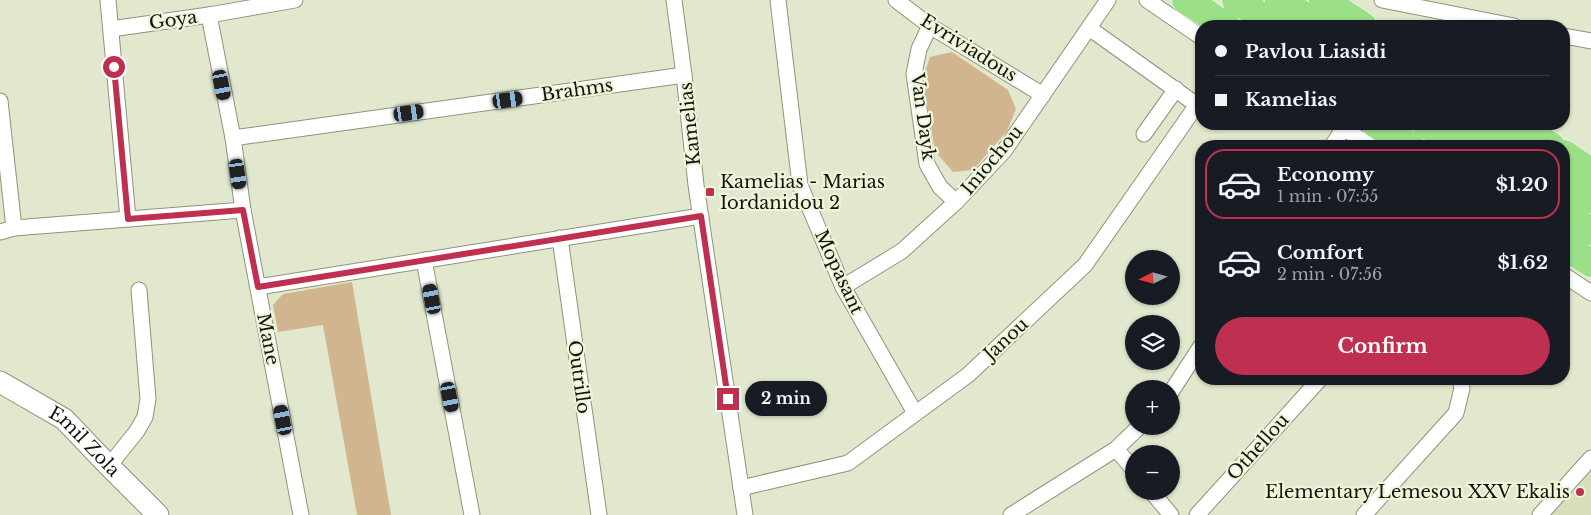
<!DOCTYPE html>
<html lang="en">
<head>
<meta charset="utf-8">
<style>
  body { margin:0; font-family:"Libre Baskerville",serif; background:#20242c; color:#f1f3f6; height:100vh; display:flex; flex-direction:column; font-size:19px; white-space:nowrap }
  * { box-sizing:border-box; margin:0 }
  p { font-size:16px; color:#9ea1a6 }
  .icon { flex:none; width:28px; height:28px; fill:none; stroke:currentColor; stroke-width:2; stroke-linecap:round; stroke-linejoin:round }
  .map { position:relative; flex:1; overflow:hidden }
  .panel { position:absolute; left:1195px; top:140px; width:375px; height:245px; display:flex; flex-direction:column; background:#171b24; border-radius:20px; box-shadow:0 1px 4px #0004 }
  .panel>* { flex:none }
  .guide { position:absolute; left:1195px; top:20px; width:375px; height:110px; border-radius:20px; box-shadow:0 1px 4px #0004; display:grid; align-content:center; height:110px; padding:0 20px; background:#171b24 }
  .needle { width:32px; rotate:264deg }
  .tools { position:absolute; left:1125px; top:250px; display:grid; gap:10px }
  .tools a { display:grid; place-items:center; width:55px; height:55px; border-radius:50%; background:#171b24; box-shadow:0 1px 4px #0004; font-size:25px }
  .end { position:absolute; width:22px; height:22px; margin:-11px; border:6px solid #bf2f4f; background:#fff; box-shadow:0 0 0 2px #fff }
  .from { border-radius:50% }
  .bubble { position:absolute; height:35px; border-radius:18px; background:#171b24; box-shadow:0 1px 4px #0004; font-size:16px; font-weight:700; line-height:35px; text-align:center }
  .car { position:absolute; width:15px; height:30px; margin:-15px -8px; border-radius:6px; box-shadow:0 0 4px 1px #0007; background:linear-gradient(#222 24%,#8ab4d8 0 40%,#222 0 76%,#8ab4d8 0 86%,#222 0) }
  .guide b { display:flex; align-items:center; gap:18px; height:48px; font-size:19px }
  .guide b+b { border-top:1px solid #363941 }
  .guide i { width:12px; height:12px; background:#f1f3f6 }
  ul { padding:9px 0 0; list-style:none }
  li { display:flex; align-items:center; gap:15px; height:70px; margin:0 10px 8px; padding:0 10px; border:2px solid transparent; border-radius:20px }
  li div { flex:1 }
  li b { display:block; font-size:19px }
  li em { font-style:normal; font-weight:700 }
  li.active { border-color:#bf2f4f }
  li>.icon { width:45px; height:45px; stroke-width:1.5 }
  .button { display:flex; gap:10px; margin-top:auto; padding:10px 20px }
  .button a { flex:1; height:58px; border-radius:30px; background:#bf2f4f; color:#fff; font-size:20px; font-weight:700; line-height:58px; text-align:center }
  .map>svg:first-child { display:block }
  .built { fill:#d6debc }
  .green { fill:#d1b58e }
  .lines { fill:none; stroke-linecap:round; stroke-linejoin:round }
  .street-casing { stroke:#8e947b; stroke-width:17 }
  .secondary-casing { stroke:#8e947b; stroke-width:23 }
  .highway-casing { stroke:#fff; stroke-width:29 }
  .street { stroke:#fff; stroke-width:15 }
  .secondary { stroke:#fff; stroke-width:21 }
  .highway { stroke:#9be087; stroke-width:28 }
  .route { stroke:#bf2f4f; stroke-width:6 }
  .poi-dot { fill:#bf2f4f; stroke:#eff5da; stroke-width:2 }
  .labels { text-anchor:middle; stroke-width:4.5; stroke-linejoin:round; paint-order:stroke }
  .street-label { font-size:18px; fill:#13150c; stroke:#eff5da }
  .poi-label { font-size:18px; fill:#13150c; stroke:#eff5da; text-anchor:start }
</style>
</head>
<body>
<div class="map">
<svg width="1591" height="515" viewBox="0 0 1591 515">
  <rect width="100%" height="100%" fill="#e2e8cd"/>
  <polygon class="built" points="1591,469 1591,515 1550,515"/>
  <g class="green">
    <polygon points="952,52 1008,90 1016,109 1007,131 973,170 953,172 935,151 923,78 930,57"/>
    <polygon points="352,282 391,515 357,515 323,325 278,332 273,305 283,294"/>
  </g>
  <g class="lines">
    <defs>
      <g id="street">
        <polyline points="108,0 128,219"/>
        <polyline points="674,0 684,75 696,185 745,515"/>
        <polyline points="778,0 800,185 843,287 915,413"/>
        <polyline points="896,0 930,26 1043,95"/>
        <polyline points="1147,0 1201,37"/>
        <polyline points="1382,0 1514,26"/>
        <polyline points="209,15 233,138 243,210 301,515"/>
        <polyline points="930,26 919,49 914,74 927,164 940,187 956,202"/>
        <polyline points="1089,28 1197,105"/>
        <polyline points="111,29 209,15 295,0"/>
        <polyline points="1564,36 1591,41"/>
        <polyline points="0,101 14,228"/>
        <polyline points="1337,124 1371,146"/>
        <polyline points="1144,134 1176,89"/>
        <polyline points="233,138 684,75"/>
        <polyline points="1332,146 1344,128"/>
        <polyline points="0,232 14,228 243,210"/>
        <polyline points="560,238 599,515"/>
        <polyline points="424,260 472,515"/>
        <polyline points="1564,275 1591,293"/>
        <polyline points="258,287 701,216"/>
        <polyline points="843,287 902,251 956,202 1004,151 1108,0"/>
        <polyline points="1171,392 1201,346"/>
        <polyline points="1116,449 1134,470"/>
        <polyline points="109,466 137,431 145,417 148,399 139,290"/>
        <polyline points="741,488 848,463 968,375 1085,265 1201,99"/>
        <polyline points="1151,491 1171,515"/>
        <polyline points="1011,515 1116,449 1140,426"/>
        <polyline points="1197,515 1320,379"/>
        <polyline points="1364,515 1456,413 1462,388 1460,379"/>
        <polyline points="1540,515 1591,458"/>
      </g>
      <g id="secondary">
        <path id="s1" d="M0,382L64,419L109,466L158,515"/>
      </g>
      <g id="highway">
        <polyline points="1186,0 1226,26"/>
        <polyline points="1236,0 1277,26"/>
        <polyline points="1279,0 1320,26"/>
        <polyline points="1323,0 1363,26"/>
        <polyline points="1376,124 1411,146"/>
        <polyline points="1426,124 1461,146"/>
        <polyline points="1473,124 1508,146"/>
        <polyline points="1516,124 1551,146"/>
        <polyline points="1564,154 1591,172"/>
        <polyline points="1564,182 1591,199"/>
        <polyline points="1564,213 1591,231"/>
        <polyline points="1564,246 1591,263"/>
      </g>
    </defs>
    <use href="#street" class="street-casing"/>
    <use href="#secondary" class="secondary-casing"/>
    <use href="#highway" class="highway-casing"/>
    <use href="#street" class="street"/>
    <use href="#secondary" class="secondary"/>
    <use href="#highway" class="highway"/>
  </g>
  <g class="lines">
    <polyline class="route" points="114,67 128,219 243,210 258,287 701,216 728,399"/>
  </g>
  <g class="poi-dot">
    <rect x="705" y="187" width="10" height="10" rx="2.5"/>
    <circle cx="1580" cy="492" r="5"/>
  </g>
  <g class="labels">
    <g class="street-label">
      <text transform="translate(173 20) rotate(-8)" y="6">Goya</text>
      <text transform="translate(969 48) rotate(32)" y="6">Evriviadous</text>
      <text transform="translate(577 90) rotate(-8)" y="6">Brahms</text>
      <text transform="translate(923 117) rotate(82)" y="6">Van Dayk</text>
      <text transform="translate(690 124) rotate(-96)" y="6">Kamelias</text>
      <text transform="translate(992 160) rotate(-50)" y="6">Iniochou</text>
      <text transform="translate(839 272) rotate(65)" y="6">Mopasant</text>
      <text transform="translate(268 339) rotate(79)" y="6">Mane</text>
      <text transform="translate(1006 339) rotate(-43)" y="6">Janou</text>
      <text transform="translate(579 377) rotate(82)" y="6">Outrillo</text>
      <text dy="6" stroke="none"><textPath href="#s1" startOffset="104">Emil Zola</textPath></text>
      <text transform="translate(1258 447) rotate(-48)" y="6">Othellou</text>
    </g>
    <g class="poi-label">
      <text x="720" y="188">Kamelias - Marias<tspan x="720" dy="21">Iordanidou 2</tspan></text>
      <text x="1570" y="498" text-anchor="end">Elementary Lemesou XXV Ekalis</text>
    </g>
  </g>
</svg>
<div class="tools">
<a><svg class="needle" viewBox="-14 -14 28 28"><path d="M0-13l5 13h-10z" fill="#e53935"/><path d="M0 13l5-13h-10z" fill="#9ea1a6"/></svg></a>
<a><svg class="icon" aria-label="layers" viewBox="0 0 24 24"><path d="M12 4l9 5-9 5-9-5zM3 14l9 5 9-5"/></svg></a>
<a>+</a>
<a>−</a>
</div>
<i class="end from" style="left:114px;top:67px"></i>
<i class="end" style="left:728px;top:399px"></i>
<div class="bubble" style="left:745px;top:381px;width:82px">2 min</div>
<i class="car" style="left:222px;top:85px;rotate:169deg"></i>
<i class="car" style="left:508px;top:100px;rotate:82deg"></i>
<i class="car" style="left:409px;top:113px;rotate:82deg"></i>
<i class="car" style="left:238px;top:174px;rotate:172deg"></i>
<i class="car" style="left:432px;top:299px;rotate:349deg"></i>
<i class="car" style="left:450px;top:397px;rotate:169deg"></i>
<i class="car" style="left:283px;top:420px;rotate:349deg"></i>
<div class="guide">
<b><i class="from"></i>Pavlou Liasidi</b>
<b><i></i>Kamelias</b>
</div>
<section class="panel">
<ul>
<li class="active"><svg class="icon" aria-label="car" viewBox="0 0 24 24"><path d="M5 17H2v-5l4-1 3-4h7l3 4 3 1v5h-3M9 17h6M6 11h13"/><circle cx="7" cy="17" r="2"/><circle cx="17" cy="17" r="2"/></svg><div><b>Economy</b><p>1 min · 07:55</p></div><em>$1.20</em></li>
<li><svg class="icon" aria-label="car" viewBox="0 0 24 24"><path d="M5 17H2v-5l4-1 3-4h7l3 4 3 1v5h-3M9 17h6M6 11h13"/><circle cx="7" cy="17" r="2"/><circle cx="17" cy="17" r="2"/></svg><div><b>Comfort</b><p>2 min · 07:56</p></div><em>$1.62</em></li>
</ul>
<div class="button"><a>Confirm</a></div>
</section>
</div>
</body>
</html>
